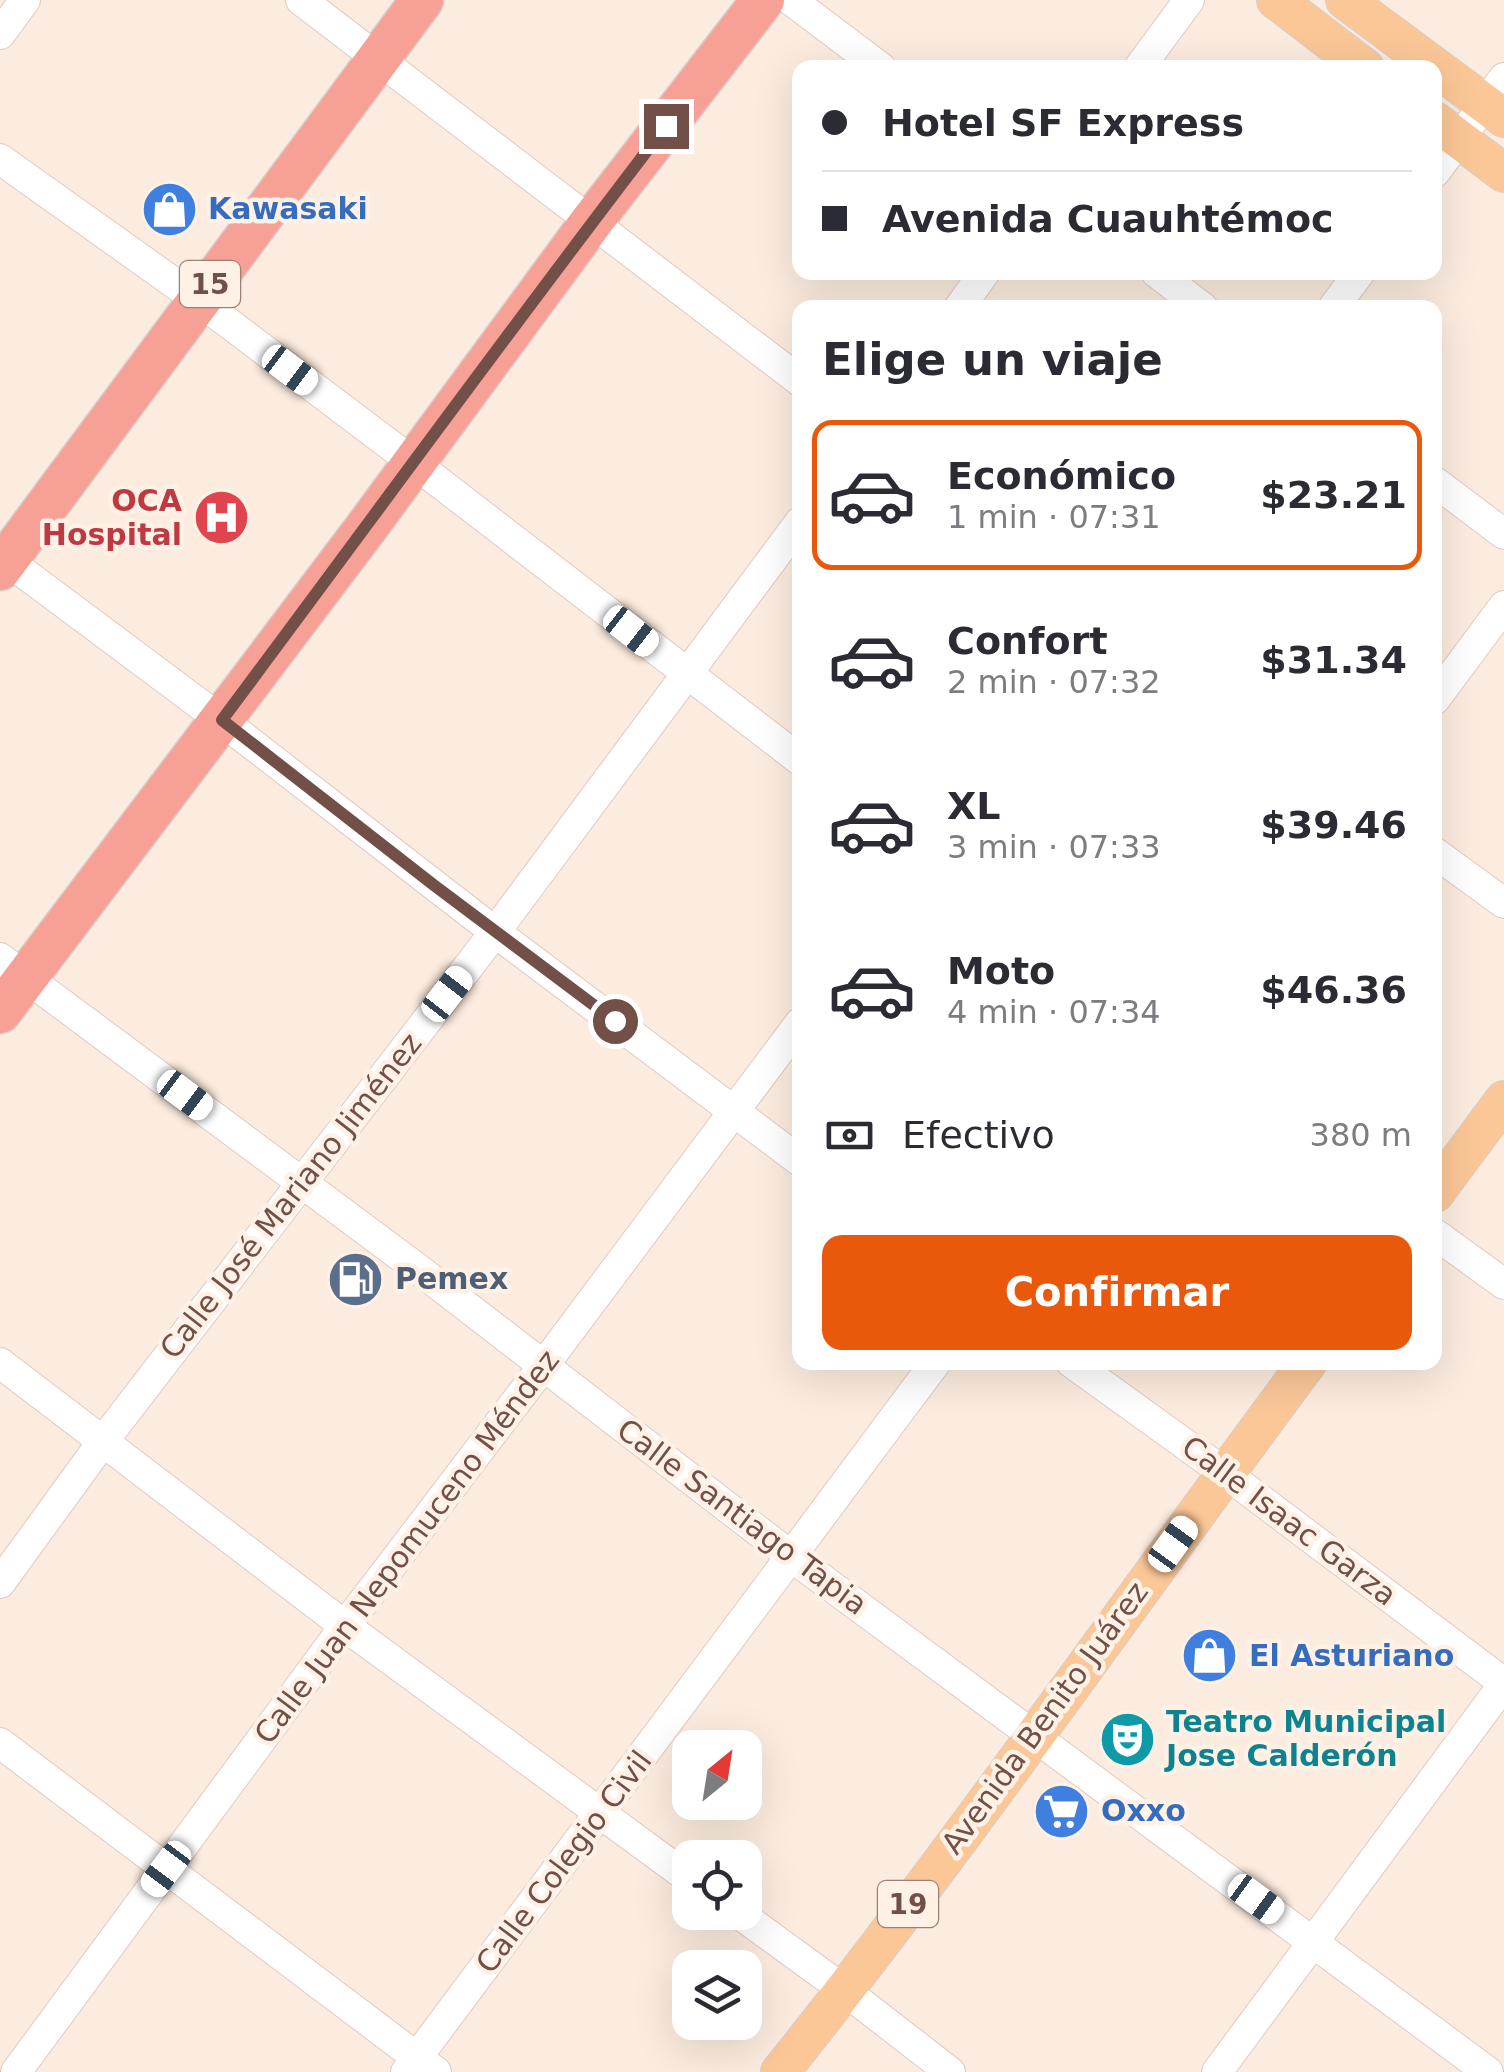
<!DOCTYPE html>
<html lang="es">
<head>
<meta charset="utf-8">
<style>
  body { margin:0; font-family:"DejaVu Sans",sans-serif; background:#f7f7f7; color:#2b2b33; height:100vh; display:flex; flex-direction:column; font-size:38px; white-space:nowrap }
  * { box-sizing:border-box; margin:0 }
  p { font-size:32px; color:#7c7c81 }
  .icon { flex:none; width:55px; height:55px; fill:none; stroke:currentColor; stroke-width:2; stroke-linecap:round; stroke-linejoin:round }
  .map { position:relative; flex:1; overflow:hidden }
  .details { position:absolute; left:792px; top:300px; width:650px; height:1070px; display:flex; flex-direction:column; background:#fff; border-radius:20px; box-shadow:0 10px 40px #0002 }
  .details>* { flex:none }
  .banner { position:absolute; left:792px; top:60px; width:650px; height:220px; border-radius:20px; box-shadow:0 10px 40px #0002; display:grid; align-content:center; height:220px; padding:0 30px; background:#fff }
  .needle { width:65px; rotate:30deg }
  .buttons { position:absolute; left:672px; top:1730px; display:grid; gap:20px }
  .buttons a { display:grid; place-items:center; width:90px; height:90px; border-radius:20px; background:#fff; box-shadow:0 10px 40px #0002; font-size:50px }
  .end { position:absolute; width:45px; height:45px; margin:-22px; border:12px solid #725047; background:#fff; box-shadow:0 0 0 5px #fff }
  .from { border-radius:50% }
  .car { position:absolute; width:30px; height:60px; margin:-30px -15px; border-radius:12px; box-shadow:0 0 8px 2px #0007; background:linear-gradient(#fff 24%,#345 0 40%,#fff 0 76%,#345 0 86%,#fff 0) }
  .banner b { display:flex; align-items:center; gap:35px; height:95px; font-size:38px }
  .banner b+b { border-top:2px solid #e1e1e2 }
  .banner i { width:25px; height:25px; background:#2b2b33 }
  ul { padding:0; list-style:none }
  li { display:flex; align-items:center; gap:30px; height:150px; margin:0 20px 15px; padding:0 10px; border:5px solid transparent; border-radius:20px }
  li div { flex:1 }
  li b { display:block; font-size:38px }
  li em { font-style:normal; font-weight:700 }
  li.current { border-color:#ea580c }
  li>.icon { width:90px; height:90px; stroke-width:1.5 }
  h2 { padding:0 30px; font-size:45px; line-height:120px }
  .pay { display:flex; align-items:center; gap:25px; height:110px; padding:0 30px; font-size:38px }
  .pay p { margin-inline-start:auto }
  .action { display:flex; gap:20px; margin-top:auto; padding:20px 30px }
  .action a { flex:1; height:115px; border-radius:20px; background:#ea580c; color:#fff; font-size:40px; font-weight:700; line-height:115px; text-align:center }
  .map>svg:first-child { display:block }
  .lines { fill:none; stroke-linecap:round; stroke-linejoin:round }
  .minor-casing { stroke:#e1c9bf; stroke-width:32 }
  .major-casing { stroke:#d8cecb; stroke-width:40 }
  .highway-casing { stroke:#d8cecb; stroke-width:45 }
  .minor { stroke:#fff; stroke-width:30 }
  .major { stroke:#fbc797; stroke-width:38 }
  .highway { stroke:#f6a096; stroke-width:42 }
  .route { stroke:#725047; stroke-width:12 }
  .labels { text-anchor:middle; stroke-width:9; stroke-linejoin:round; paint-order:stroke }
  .shield { fill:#fff1e5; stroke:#9c8076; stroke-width:2.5 }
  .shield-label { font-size:28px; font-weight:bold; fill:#725047 }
  .shop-label { font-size:30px; font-weight:bold; fill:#366cbe; stroke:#fff1e5; text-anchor:start }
  .health-label { font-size:30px; font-weight:bold; fill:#be3a42; stroke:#fff1e5; text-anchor:end }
  .street-label { font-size:30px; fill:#725047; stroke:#fff1e5 }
  .service-label { font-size:30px; font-weight:bold; fill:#4e5e75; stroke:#fff1e5; text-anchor:start }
  .culture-label { font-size:30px; font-weight:bold; fill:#0d838f; stroke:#fff1e5; text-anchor:start }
</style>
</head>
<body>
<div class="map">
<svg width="1504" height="2072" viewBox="0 0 1504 2072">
  <rect width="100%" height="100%" fill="#fcecdf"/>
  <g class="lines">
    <defs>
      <g id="minor">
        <polyline points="301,0 800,381"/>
        <polyline points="791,0 881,68"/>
        <polyline points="0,34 25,0"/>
        <polyline points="1139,68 1189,0"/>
        <polyline points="0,159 198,300 414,463 800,760"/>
        <polyline points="1435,172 1504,78"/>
        <polyline points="1156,272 1203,308"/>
        <polyline points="959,308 985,272"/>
        <polyline points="1333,308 1360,272"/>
        <polyline points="1435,482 1504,534"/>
        <polyline points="0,555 221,720 495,932 800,1161"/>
        <polyline points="1435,699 1504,606"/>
        <polyline points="1435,853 1504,903"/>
        <polyline points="0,958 418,1269 792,1557 1488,2072"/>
        <polyline points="1435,1234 1504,1284"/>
        <polyline points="1071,1362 1225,1473 1504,1683"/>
        <polyline points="0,1363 345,1626 690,1879"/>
        <polyline points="0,1583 104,1440 495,932 800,522"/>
        <polyline points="0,1743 436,2072"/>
        <polyline points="737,1912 844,1990 950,2072"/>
        <polyline points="16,2072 345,1626 544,1365 800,1023"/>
        <polyline points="406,2072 936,1362"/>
        <polyline points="1217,2072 1504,1684"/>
      </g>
      <g id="major">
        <polyline points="1276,0 1365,68"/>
        <polyline points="1345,0 1504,118"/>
        <polyline points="1435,121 1504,173"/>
        <polyline points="1435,1193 1504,1100"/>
        <path d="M780,2072C964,1842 1132,1598 1308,1362"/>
      </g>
      <g id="highway">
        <polyline points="0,569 422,0"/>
        <polyline points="0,1012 366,528 592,221 763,0"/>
      </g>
    </defs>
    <use href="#minor" class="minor-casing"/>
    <use href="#major" class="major-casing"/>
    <use href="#highway" class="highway-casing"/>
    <use href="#minor" class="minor"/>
    <use href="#major" class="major"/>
    <use href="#highway" class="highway"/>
  </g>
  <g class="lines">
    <path class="route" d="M615,1021L435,886L222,720C370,522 515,322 666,126"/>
  </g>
  <defs>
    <symbol id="shop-disc" viewBox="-11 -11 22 22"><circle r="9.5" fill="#3f7fe0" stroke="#fff1e5"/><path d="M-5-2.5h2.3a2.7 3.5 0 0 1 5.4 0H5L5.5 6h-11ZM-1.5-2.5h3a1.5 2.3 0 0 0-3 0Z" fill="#fff"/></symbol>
    <symbol id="hospital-disc" viewBox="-11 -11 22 22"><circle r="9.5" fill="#e0444e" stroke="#fff1e5"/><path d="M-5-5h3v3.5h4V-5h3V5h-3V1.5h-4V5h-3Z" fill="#fff"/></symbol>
    <symbol id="fuel-disc" viewBox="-11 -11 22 22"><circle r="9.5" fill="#5c6f8a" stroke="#fff1e5"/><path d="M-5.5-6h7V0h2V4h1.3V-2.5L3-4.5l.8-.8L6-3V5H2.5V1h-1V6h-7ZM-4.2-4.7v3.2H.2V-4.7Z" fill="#fff"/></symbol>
    <symbol id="theatre-disc" viewBox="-11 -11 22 22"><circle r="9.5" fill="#0f9aa8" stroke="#fff1e5"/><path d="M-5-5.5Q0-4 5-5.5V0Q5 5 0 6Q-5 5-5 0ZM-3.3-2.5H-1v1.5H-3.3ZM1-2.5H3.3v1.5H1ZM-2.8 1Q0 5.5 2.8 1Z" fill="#fff"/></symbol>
    <symbol id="supermarket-disc" viewBox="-11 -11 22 22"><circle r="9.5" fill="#3f7fe0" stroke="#fff1e5"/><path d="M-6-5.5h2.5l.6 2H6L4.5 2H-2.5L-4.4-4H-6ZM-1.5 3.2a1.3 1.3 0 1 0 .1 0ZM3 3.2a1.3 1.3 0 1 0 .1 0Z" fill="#fff"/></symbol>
  </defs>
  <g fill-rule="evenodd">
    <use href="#shop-disc" x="138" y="178" width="63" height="63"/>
    <use href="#hospital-disc" x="190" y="486" width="63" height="63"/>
    <use href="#fuel-disc" x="324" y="1248" width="63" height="63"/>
    <use href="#shop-disc" x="1178" y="1624" width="63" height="63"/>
    <use href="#theatre-disc" x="1096" y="1708" width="63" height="63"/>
    <use href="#supermarket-disc" x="1030" y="1780" width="63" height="63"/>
  </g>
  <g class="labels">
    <g class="shield">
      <rect x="180" y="261" width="60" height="46" rx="8"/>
      <rect x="878" y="1881" width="60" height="46" rx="8"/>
    </g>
    <g class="shield-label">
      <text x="210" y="294">15</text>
      <text x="908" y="1914">19</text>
    </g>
    <g class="shop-label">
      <text x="208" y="219">Kawasaki</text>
      <text x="1249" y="1666">El Asturiano</text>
      <text x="1101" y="1821">Oxxo</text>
    </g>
    <g class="health-label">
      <text x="182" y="511">OCA<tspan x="182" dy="34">Hospital</tspan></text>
    </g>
    <g class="street-label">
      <text transform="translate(291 1196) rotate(-52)" y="10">Calle José Mariano Jiménez</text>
      <text transform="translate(742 1517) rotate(37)" y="10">Calle Santiago Tapia</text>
      <text transform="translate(1289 1521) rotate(37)" y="10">Calle Isaac Garza</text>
      <text transform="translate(407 1547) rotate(-53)" y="10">Calle Juan Nepomuceno Méndez</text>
      <text transform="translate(1045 1718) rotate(-54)" y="10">Avenida Benito Juárez</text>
      <text transform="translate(564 1862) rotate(-53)" y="10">Calle Colegio Civil</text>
    </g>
    <g class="service-label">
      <text x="395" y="1289">Pemex</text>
    </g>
    <g class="culture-label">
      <text x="1166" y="1732">Teatro Municipal<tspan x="1166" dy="34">Jose Calderón</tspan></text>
    </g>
  </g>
</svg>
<div class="buttons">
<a><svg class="needle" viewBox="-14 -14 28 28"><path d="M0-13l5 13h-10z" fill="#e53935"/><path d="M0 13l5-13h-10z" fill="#7c7c81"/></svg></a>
<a><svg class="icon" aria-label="locate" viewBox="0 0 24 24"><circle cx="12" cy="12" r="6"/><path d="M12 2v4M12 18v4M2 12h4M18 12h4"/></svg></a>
<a><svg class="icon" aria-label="layers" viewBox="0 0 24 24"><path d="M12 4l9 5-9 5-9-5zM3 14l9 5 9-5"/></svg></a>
</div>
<i class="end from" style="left:615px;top:1021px"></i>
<i class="end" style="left:666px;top:126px"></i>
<i class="car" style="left:290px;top:370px;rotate:127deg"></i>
<i class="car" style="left:631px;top:631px;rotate:128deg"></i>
<i class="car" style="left:447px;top:994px;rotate:38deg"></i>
<i class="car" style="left:185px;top:1095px;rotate:127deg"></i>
<i class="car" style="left:1173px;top:1544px;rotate:36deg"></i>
<i class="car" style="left:166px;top:1869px;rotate:217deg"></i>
<i class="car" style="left:1256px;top:1899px;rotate:126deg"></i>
<div class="banner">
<b><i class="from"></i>Hotel SF Express</b>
<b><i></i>Avenida Cuauhtémoc</b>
</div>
<section class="details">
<h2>Elige un viaje</h2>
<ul>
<li class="current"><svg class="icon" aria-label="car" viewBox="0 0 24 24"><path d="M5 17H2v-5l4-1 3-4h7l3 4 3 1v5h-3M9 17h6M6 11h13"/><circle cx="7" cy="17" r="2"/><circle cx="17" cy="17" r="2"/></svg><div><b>Económico</b><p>1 min · 07:31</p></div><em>$23.21</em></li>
<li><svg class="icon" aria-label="car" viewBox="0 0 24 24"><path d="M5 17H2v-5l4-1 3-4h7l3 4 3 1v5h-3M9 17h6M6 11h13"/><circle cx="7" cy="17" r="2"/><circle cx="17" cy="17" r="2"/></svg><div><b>Confort</b><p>2 min · 07:32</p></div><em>$31.34</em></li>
<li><svg class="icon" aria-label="car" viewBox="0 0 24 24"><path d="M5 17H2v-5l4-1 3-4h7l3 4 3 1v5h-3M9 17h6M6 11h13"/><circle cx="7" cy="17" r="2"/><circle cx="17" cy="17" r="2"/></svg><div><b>XL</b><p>3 min · 07:33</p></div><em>$39.46</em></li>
<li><svg class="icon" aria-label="car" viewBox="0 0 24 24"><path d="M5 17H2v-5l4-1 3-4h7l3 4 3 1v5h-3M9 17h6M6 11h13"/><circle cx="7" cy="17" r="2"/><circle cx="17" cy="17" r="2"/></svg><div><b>Moto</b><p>4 min · 07:34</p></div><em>$46.36</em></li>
</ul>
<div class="pay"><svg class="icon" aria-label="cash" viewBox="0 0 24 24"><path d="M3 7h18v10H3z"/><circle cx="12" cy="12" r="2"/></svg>Efectivo<p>380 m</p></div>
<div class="action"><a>Confirmar</a></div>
</section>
</div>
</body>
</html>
